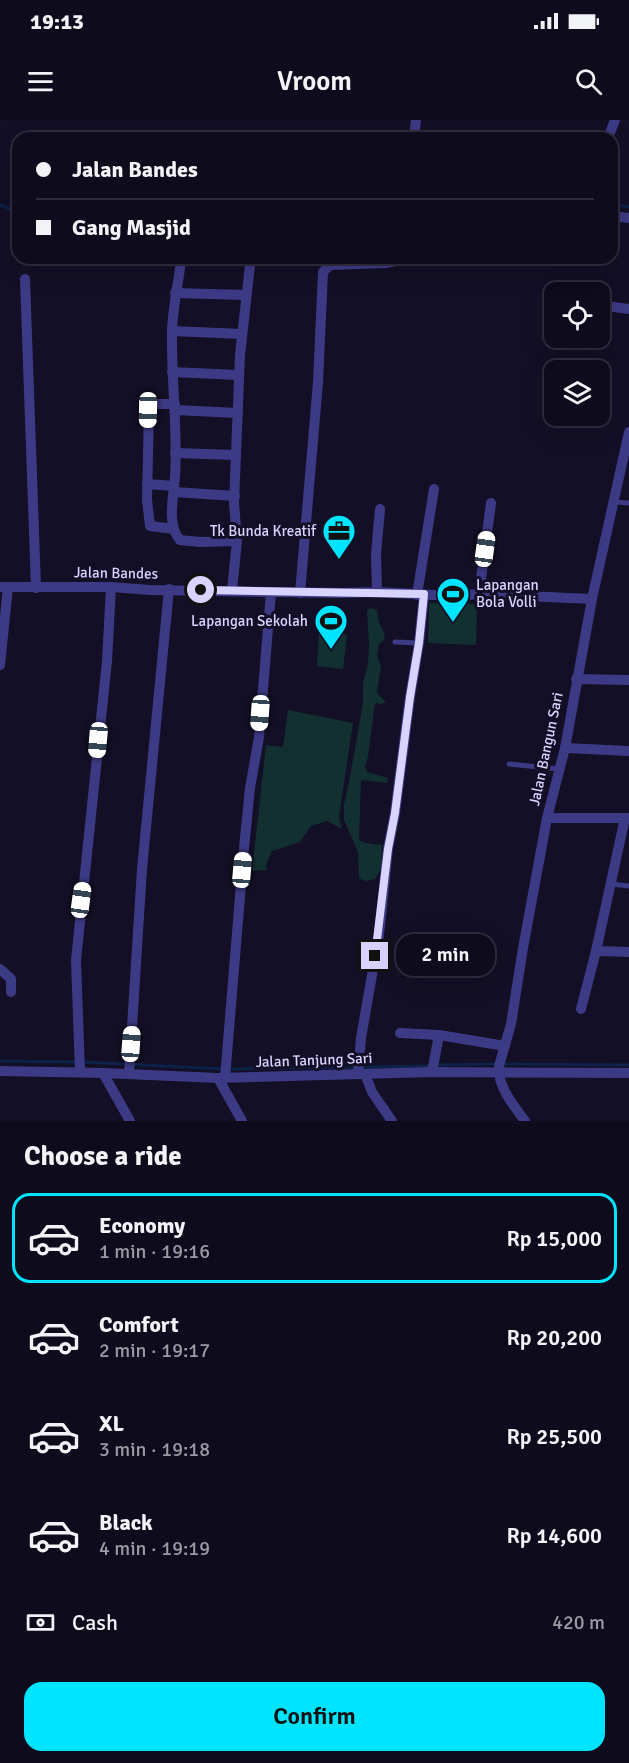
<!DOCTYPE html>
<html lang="en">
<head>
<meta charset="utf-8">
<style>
  body { margin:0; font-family:Signika,sans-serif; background:#171425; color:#f1f3f6; height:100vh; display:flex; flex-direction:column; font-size:22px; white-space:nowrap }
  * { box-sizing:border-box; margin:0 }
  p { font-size:20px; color:#9b9ba3 }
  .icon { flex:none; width:33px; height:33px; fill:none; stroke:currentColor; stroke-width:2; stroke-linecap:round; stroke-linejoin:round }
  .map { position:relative; height:1001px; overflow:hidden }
  .drawer { display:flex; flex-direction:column; background:#0e0b1c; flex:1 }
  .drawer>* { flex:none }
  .hud { position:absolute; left:12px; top:12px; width:606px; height:132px; border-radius:18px; box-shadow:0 6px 24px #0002,0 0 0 2px #2e2b3b; display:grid; align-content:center; height:132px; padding:0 24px; background:#0e0b1c }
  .controls { position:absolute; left:544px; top:162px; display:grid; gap:12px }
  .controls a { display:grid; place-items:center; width:66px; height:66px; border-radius:12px; background:#0e0b1c; box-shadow:0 6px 24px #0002,0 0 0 2px #2e2b3b; font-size:30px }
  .end { position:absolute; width:27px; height:27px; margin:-14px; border:8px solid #d9d4ff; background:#111; box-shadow:0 0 0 3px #111 }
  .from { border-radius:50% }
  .bubble { position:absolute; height:42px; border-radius:18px; background:#0e0b1c; box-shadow:0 6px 24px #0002,0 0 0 2px #2e2b3b; font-size:20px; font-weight:600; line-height:42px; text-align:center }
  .car { position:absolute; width:18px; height:36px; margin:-18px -9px; border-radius:8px; box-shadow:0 0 4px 2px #0007; background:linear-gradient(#fff 24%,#345 0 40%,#fff 0 76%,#345 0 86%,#fff 0) }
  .hud b { display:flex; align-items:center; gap:21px; height:57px; font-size:22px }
  .hud b+b { border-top:2px solid #2e2b3b }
  .hud i { width:15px; height:15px; background:#f1f3f6 }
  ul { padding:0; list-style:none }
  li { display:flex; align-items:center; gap:18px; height:90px; margin:0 12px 9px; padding:0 12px; border:3px solid transparent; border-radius:18px }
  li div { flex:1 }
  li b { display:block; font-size:22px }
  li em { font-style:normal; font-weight:600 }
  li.current { border-color:#00e5ff }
  li>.icon { width:54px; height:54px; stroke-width:1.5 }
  h2 { padding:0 24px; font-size:27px; line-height:72px }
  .pay { display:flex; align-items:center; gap:15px; height:66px; padding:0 24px; font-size:22px }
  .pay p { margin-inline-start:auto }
  .button { display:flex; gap:12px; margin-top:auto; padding:12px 24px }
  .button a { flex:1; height:69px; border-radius:18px; background:#00e5ff; color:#111; font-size:24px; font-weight:600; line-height:69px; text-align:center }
  .status { display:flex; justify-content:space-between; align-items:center; height:42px; padding:0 30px; background:#0e0b1c; direction:ltr }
  .status svg { height:16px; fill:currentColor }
  header { display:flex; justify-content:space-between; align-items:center; height:78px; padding:0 24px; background:#0e0b1c; font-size:27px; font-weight:600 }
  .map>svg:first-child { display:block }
  .green { fill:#12302f }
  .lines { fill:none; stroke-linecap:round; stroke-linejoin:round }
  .stream { stroke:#0c2248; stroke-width:3 }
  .service { stroke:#3d3a85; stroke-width:5 }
  .minor { stroke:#3d3a85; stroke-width:10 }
  .route { stroke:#d9d4ff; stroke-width:8 }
  .labels { text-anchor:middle; stroke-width:6; stroke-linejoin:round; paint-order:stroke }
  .poi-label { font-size:15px; fill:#d9d4ff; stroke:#130f26; text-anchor:end }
  .street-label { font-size:15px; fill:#d9d4ff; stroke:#130f26 }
</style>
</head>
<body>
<div class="status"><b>19:13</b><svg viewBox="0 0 49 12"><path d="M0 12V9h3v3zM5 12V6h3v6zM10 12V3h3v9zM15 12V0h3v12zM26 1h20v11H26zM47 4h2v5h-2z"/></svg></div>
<header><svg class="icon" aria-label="menu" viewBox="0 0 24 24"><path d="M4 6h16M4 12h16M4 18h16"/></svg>Vroom<svg class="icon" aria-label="search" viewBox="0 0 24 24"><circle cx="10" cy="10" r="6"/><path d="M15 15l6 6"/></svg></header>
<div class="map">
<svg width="629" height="1001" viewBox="0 0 629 1001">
  <rect width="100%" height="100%" fill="#130f26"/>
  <g class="green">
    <polygon points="429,483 477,484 476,525 428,523"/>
    <polygon points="370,488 377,490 379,503 385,514 384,520 379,524 377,536 381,546 377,573 386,582 382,584 375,583 368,637 365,646 367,652 388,658 387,663 361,660 359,720 365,723 382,725 381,749 375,759 365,761 359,758 358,732 344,700 344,684 350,657 363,583 363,563 368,544 369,525 367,491"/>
    <polygon points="319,511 347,515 343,549 317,546"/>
    <polygon points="288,590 353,603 339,697 342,709 327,701 311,706 300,722 272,731 266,744 267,750 252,751 266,625 283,627"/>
  </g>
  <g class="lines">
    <g class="stream">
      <polyline points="612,84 629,87"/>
      <polyline points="0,85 18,92"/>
      <polyline points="346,138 373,138"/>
      <polyline points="0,941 76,942"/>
      <polyline points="83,942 223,949"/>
      <polyline points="503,944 629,945"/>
      <polyline points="437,945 496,944"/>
      <polyline points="362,947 430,946"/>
      <polyline points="230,949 355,947"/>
    </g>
    <g class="service">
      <polyline points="614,382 629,383"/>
      <polyline points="395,522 419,523"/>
      <polyline points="509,644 559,649"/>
      <polyline points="612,764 629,766"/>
    </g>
    <g class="minor">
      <polyline points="414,18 416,0"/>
      <polyline points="608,18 615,0"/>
      <polyline points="612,96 629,98"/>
      <polyline points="25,159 36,468"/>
      <polyline points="175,173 246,175"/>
      <polyline points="606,186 629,189"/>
      <polyline points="172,211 242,214"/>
      <polyline points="172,252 239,255"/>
      <polyline points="175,290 238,293"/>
      <polyline points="175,333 236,335"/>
      <polyline points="147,364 174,366"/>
      <polyline points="174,372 235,376"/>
      <polyline points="174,409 150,406 147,380 149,287 156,284 175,284"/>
      <polyline points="0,467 111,467 150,470 340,473 377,472 453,476 479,474 592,479"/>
      <path d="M232,470L237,421L234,383L240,235L250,145L247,141L241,139H185L181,141C178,165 173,187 172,210C171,259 178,308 175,357C174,375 166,405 180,420L200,422L237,421"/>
      <polyline points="377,472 376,434 380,389"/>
      <polyline points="300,473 318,262 323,152 330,145 386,143 410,138"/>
      <polyline points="479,474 491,383"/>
      <polyline points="417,475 434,369"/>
      <polyline points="0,545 8,467"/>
      <polyline points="576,559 629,560"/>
      <polyline points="565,628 629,631"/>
      <polyline points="547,698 629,698"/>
      <polyline points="596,831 625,698"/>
      <polyline points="0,849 11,859 11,872"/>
      <polyline points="581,889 596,831 629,832"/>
      <polyline points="400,913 439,915 432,952"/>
      <polyline points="439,915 505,926"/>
      <polyline points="0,951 103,953 218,958 432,952 629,953"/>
      <polyline points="80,952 76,840 107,541 111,467"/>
      <polyline points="103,953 130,1001"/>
      <polyline points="358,953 361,918 379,815 388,729 395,693 410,577 419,523 424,475"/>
      <polyline points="129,954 142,749 169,469"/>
      <polyline points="365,954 372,972 392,1001"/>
      <polyline points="218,958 242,1001"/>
      <polyline points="225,958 244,728 250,668 259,617 271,472"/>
      <path d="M525,1001C514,986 497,966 499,946L511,904L523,828L547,698L565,628L592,479L629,312"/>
    </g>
  </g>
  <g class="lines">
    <polyline class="route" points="201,470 424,474 419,523 410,577 395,693 388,729 375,836"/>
  </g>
  <defs>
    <symbol id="office-pin" viewBox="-11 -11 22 30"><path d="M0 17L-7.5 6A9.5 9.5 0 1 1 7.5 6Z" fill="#00e5ff" stroke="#130f26"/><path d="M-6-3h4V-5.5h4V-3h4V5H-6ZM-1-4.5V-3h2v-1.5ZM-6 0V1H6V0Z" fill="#111"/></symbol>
    <symbol id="stadium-pin" viewBox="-11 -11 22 30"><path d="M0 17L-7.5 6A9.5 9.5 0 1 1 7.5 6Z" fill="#00e5ff" stroke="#130f26"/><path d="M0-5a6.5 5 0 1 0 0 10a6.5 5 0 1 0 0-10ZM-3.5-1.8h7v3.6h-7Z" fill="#111"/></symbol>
  </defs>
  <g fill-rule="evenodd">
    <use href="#office-pin" x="320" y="392" width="38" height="52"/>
    <use href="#stadium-pin" x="434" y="455" width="38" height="52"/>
    <use href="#stadium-pin" x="312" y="482" width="38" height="52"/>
  </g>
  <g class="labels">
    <g class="poi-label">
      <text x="316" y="416">Tk Bunda Kreatif</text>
      <text x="476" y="470" text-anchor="start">Lapangan<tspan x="476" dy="17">Bola Volli</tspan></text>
      <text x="308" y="506">Lapangan Sekolah</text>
    </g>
    <g class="street-label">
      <text transform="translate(116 453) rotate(1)" y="5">Jalan Bandes</text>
      <text transform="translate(546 629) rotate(-78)" y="5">Jalan Bangun Sari</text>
      <text transform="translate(314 940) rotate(-2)" y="5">Jalan Tanjung Sari</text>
    </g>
  </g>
</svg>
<div class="controls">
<a><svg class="icon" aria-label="locate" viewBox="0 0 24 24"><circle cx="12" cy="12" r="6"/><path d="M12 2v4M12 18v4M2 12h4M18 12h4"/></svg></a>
<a><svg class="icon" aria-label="layers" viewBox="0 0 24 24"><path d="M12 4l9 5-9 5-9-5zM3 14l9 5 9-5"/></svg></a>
</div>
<i class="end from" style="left:201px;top:470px"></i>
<i class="end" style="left:375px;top:836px"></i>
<div class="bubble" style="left:396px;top:814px;width:99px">2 min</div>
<i class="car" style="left:148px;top:290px;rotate:181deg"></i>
<i class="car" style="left:485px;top:429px;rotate:8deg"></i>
<i class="car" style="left:260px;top:593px;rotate:184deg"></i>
<i class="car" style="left:98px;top:620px;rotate:185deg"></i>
<i class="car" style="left:242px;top:750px;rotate:5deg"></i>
<i class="car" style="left:81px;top:780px;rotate:8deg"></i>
<i class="car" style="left:131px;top:924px;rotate:4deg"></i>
<div class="hud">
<b><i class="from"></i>Jalan Bandes</b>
<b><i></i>Gang Masjid</b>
</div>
</div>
<section class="drawer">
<h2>Choose a ride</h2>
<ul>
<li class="current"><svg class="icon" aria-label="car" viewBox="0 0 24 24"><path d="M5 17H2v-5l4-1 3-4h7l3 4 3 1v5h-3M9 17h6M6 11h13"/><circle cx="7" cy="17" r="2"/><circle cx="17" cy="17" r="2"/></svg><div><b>Economy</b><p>1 min · 19:16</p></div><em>Rp 15,000</em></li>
<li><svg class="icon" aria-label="car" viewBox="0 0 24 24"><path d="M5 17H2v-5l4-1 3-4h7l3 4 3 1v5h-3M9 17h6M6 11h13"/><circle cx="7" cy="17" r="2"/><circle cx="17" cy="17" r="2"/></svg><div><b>Comfort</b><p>2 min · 19:17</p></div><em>Rp 20,200</em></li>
<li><svg class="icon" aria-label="car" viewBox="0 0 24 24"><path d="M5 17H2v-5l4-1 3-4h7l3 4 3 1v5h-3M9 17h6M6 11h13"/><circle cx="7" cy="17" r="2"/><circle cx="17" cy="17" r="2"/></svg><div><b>XL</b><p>3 min · 19:18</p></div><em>Rp 25,500</em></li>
<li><svg class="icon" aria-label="car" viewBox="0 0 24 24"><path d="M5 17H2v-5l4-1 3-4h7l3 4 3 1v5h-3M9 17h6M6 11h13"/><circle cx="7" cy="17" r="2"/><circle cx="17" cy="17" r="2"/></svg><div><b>Black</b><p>4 min · 19:19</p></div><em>Rp 14,600</em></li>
</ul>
<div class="pay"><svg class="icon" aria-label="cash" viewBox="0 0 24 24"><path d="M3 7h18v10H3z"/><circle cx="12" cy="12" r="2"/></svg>Cash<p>420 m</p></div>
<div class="button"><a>Confirm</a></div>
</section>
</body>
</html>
